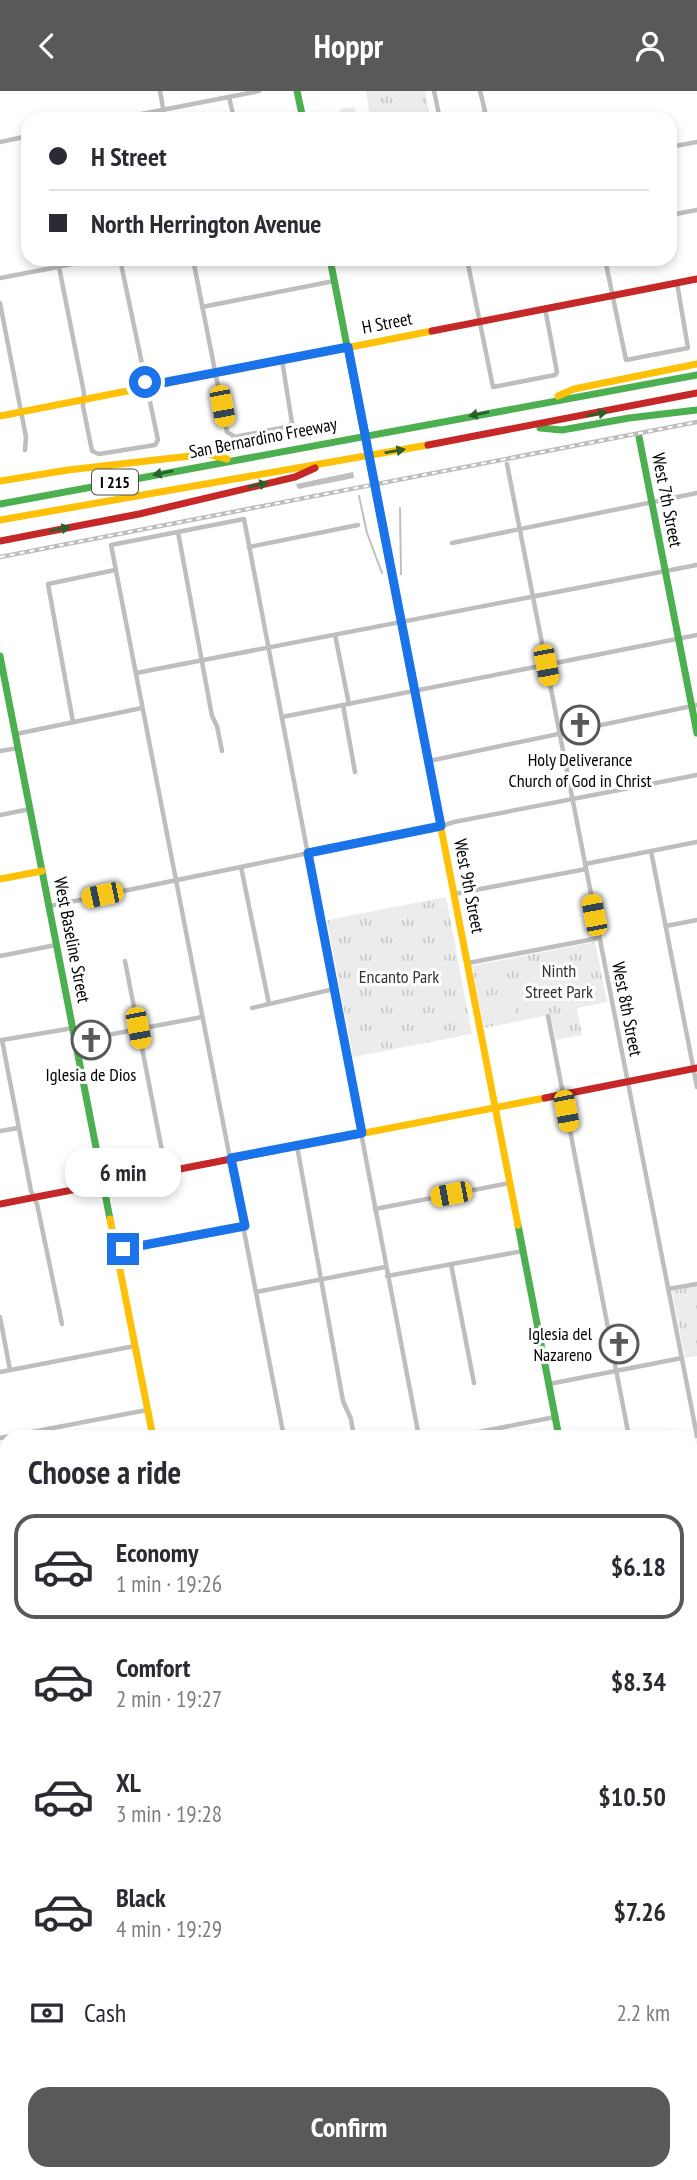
<!DOCTYPE html>
<html lang="en">
<head>
<meta charset="utf-8">
<style>
  body { margin:0; font-family:"PT Sans Narrow",sans-serif; background:#f2f2f3; color:#2b2b33; height:100vh; display:flex; flex-direction:column; font-size:26px; white-space:nowrap }
  * { box-sizing:border-box; margin:0 }
  p { font-size:23px; color:#7c7c81 }
  .icon { flex:none; width:38px; height:38px; fill:none; stroke:currentColor; stroke-width:2; stroke-linecap:round; stroke-linejoin:round }
  .map { position:relative; flex:1; overflow:hidden }
  .drawer { position:absolute; left:0px; top:1339px; width:698px; height:751px; display:flex; flex-direction:column; background:#fff; border-radius:21px 21px 0 0; box-shadow:0 4px 10px #0003 }
  .drawer>* { flex:none }
  .banner { position:absolute; left:21px; top:21px; width:656px; height:154px; border-radius:21px; box-shadow:0 4px 10px #0003; display:grid; align-content:center; height:154px; padding:0 28px; background:#fff }
  .end { position:absolute; width:32px; height:32px; margin:-16px; border:9px solid #1a73e8; background:#fff; box-shadow:0 0 0 4px #fff }
  .from { border-radius:50% }
  .bubble { position:absolute; height:49px; border-radius:21px; background:#fff; box-shadow:0 4px 10px #0003; font-size:23px; font-weight:700; line-height:49px; text-align:center }
  .car { position:absolute; width:21px; height:42px; margin:-21px -10px; border-radius:9px; box-shadow:0 0 5px 2px #0007; background:linear-gradient(#f5c518 24%,#345 0 40%,#f5c518 0 76%,#345 0 86%,#f5c518 0) }
  .banner b { display:flex; align-items:center; gap:24px; height:66px; font-size:26px }
  .banner b+b { border-top:2px solid #e1e1e2 }
  .banner i { width:18px; height:18px; background:#2b2b33 }
  ul { padding:0; list-style:none }
  li { display:flex; align-items:center; gap:21px; height:105px; margin:0 14px 10px; padding:0 14px; border:4px solid transparent; border-radius:21px }
  li div { flex:1 }
  li b { display:block; font-size:26px }
  li em { font-style:normal; font-weight:700 }
  li.active { border-color:#595959 }
  li>.icon { width:63px; height:63px; stroke-width:1.5 }
  h2 { padding:0 28px; font-size:32px; line-height:84px }
  .pay { display:flex; align-items:center; gap:18px; height:77px; padding:0 28px; font-size:26px }
  .pay p { margin-inline-start:auto }
  .button { display:flex; gap:14px; margin-top:auto; padding:14px 28px }
  .button a { flex:1; height:80px; border-radius:21px; background:#595959; color:#fff; font-size:28px; font-weight:700; line-height:80px; text-align:center }
  header { display:flex; justify-content:space-between; align-items:center; height:91px; padding:0 28px; background:#595959; color:#fff; font-size:32px; font-weight:700 }
  .map>svg:first-child { display:block }
  .grass { fill:url(#grass-tufts) }
  .pitch { fill:#ececec }
  .water { fill:#bfbfbf }
  .lines { fill:none; stroke-linecap:round; stroke-linejoin:round }
  .stream { stroke:#bfbfbf; stroke-width:2 }
  .street { stroke:#bebebe; stroke-width:4.5 }
  .fast { stroke:#4caf50; stroke-width:7 }
  .slow { stroke:#ffc107; stroke-width:7 }
  .jam { stroke:#c62828; stroke-width:7 }
  .rail-casing { stroke:#bebebe; stroke-width:4.5 }
  .rail { stroke:#fff; stroke-width:2; stroke-dasharray:5; stroke-linecap:butt }
  .oneway { fill:#2a602c }
  .route { stroke:#1a73e8; stroke-width:9 }
  .labels { text-anchor:middle; stroke-width:6; stroke-linejoin:round; paint-order:stroke }
  .shield { fill:#fff; stroke:#4c4c4c; stroke-width:2 }
  .shield-label { font-size:16px; font-weight:bold; fill:#000 }
  .street-label { font-size:18px; fill:#000; stroke:#fff }
  .poi-label { font-size:18px; fill:#000; stroke:#fff }
  .park-label { font-size:18px; fill:#333; stroke:#fff }
</style>
</head>
<body>
<header><svg class="icon" aria-label="back" viewBox="0 0 24 24"><path d="M15 5l-7 7 7 7"/></svg>Hoppr<svg class="icon" aria-label="person" viewBox="0 0 24 24"><circle cx="12" cy="8" r="4"/><path d="M4 21q1-7 8-7t8 7"/></svg></header>
<div class="map">
<svg width="697" height="2089" viewBox="0 0 697 2089">
  <defs>
    <pattern id="grass-tufts" width="24" height="20" patternUnits="userSpaceOnUse" patternTransform="scale(1.75)"><rect width="24" height="20" fill="#ececec"/><path d="M3 7l-1-3M5 7V3M7 7l1-3M15 17l-1-3M17 17v-4M19 17l1-3" fill="none" stroke="#c9c9c9"/></pattern>
  </defs>
  <rect width="100%" height="100%" fill="#fff"/>
  <g class="grass">
    <polygon points="366,0 425,0 431,28 341,28 340,18 354,16 356,21 370,26"/>
    <polygon points="446,806 472,943 353,966 327,829"/>
    <polygon points="595,851 607,911 577,917 582,944 556,949 550,924 484,937 472,875"/>
    <polygon points="697,1195 697,1265 685,1267 672,1200"/>
    <polygon points="220,2082 222,2089 17,2089 16,2083"/>
  </g>
  <polygon class="pitch" points="512,901 516,925 492,929 488,905"/>
  <polygon class="water" points="353,381 354,387 298,398 296,393"/>
  <g class="lines">
    <g class="stream">
      <polyline points="359,405 367,442 382,482"/>
      <polyline points="400,417 401,483"/>
    </g>
    <g class="street">
      <polyline points="160,0 165,28"/>
      <polyline points="434,0 440,28"/>
      <polyline points="229,6 234,28"/>
      <polyline points="116,28 259,0"/>
      <polyline points="465,28 481,25 485,20 480,0"/>
      <polyline points="0,51 28,45"/>
      <polyline points="670,56 697,51"/>
      <polyline points="670,124 697,119"/>
      <polyline points="193,168 227,341 235,346 286,336 292,332 282,269"/>
      <polyline points="467,168 493,296 555,284 557,281 545,217"/>
      <polyline points="605,168 626,269 688,257 677,192"/>
      <polyline points="59,176 84,302 83,315 92,360 99,363 155,354 158,349 120,168"/>
      <polyline points="0,187 99,168"/>
      <polyline points="0,212 26,346 25,359"/>
      <polyline points="202,216 334,190"/>
      <polyline points="507,373 697,1345"/>
      <polyline points="178,441 212,625 217,635 222,660"/>
      <polyline points="452,452 697,402"/>
      <polyline points="249,456 358,434"/>
      <polyline points="335,544 349,613"/>
      <polyline points="136,582 697,474"/>
      <polyline points="343,614 355,681"/>
      <polyline points="282,626 697,544"/>
      <polyline points="73,631 48,493 115,479"/>
      <polyline points="16,643 142,617"/>
      <polyline points="0,660 18,657"/>
      <polyline points="429,670 697,614"/>
      <polyline points="0,724 30,718"/>
      <polyline points="651,760 697,996"/>
      <polyline points="585,773 697,751"/>
      <polyline points="241,776 269,913"/>
      <polyline points="454,803 586,778"/>
      <polyline points="50,815 441,735 454,731 697,684"/>
      <polyline points="666,835 697,829"/>
      <polyline points="0,865 56,854"/>
      <polyline points="125,870 166,1080"/>
      <polyline points="468,872 599,847"/>
      <polyline points="252,917 334,898"/>
      <polyline points="548,925 629,1346"/>
      <polyline points="2,949 31,1100 37,1113 62,1233"/>
      <polyline points="2,949 73,937"/>
      <polyline points="76,950 202,926"/>
      <polyline points="0,1040 18,1037"/>
      <polyline points="297,1055 343,1310 351,1328 354,1346"/>
      <polyline points="375,1118 510,1092"/>
      <polyline points="117,1160 245,1135"/>
      <polyline points="451,1173 474,1292"/>
      <polyline points="387,1185 523,1160"/>
      <polyline points="668,1198 697,1193"/>
      <polyline points="256,1201 385,1176"/>
      <polyline points="0,1226 10,1279"/>
      <polyline points="0,1281 135,1255"/>
      <polyline points="549,1293 682,1267"/>
      <polyline points="284,1346 111,454 244,428 419,1346"/>
      <polyline points="454,1346 555,1326"/>
      <polyline points="0,1347 147,1319"/>
      <polyline points="0,1425 7,1462"/>
      <polyline points="691,1436 697,1435"/>
      <polyline points="691,1622 697,1621"/>
      <polyline points="0,1842 7,1880"/>
      <polyline points="0,1884 7,1883"/>
      <polyline points="0,2007 7,2011"/>
    </g>
    <g class="fast">
      <polyline points="297,0 303,28"/>
      <polyline points="330,168 430,680"/>
      <polyline points="540,337 562,339 629,327 697,319"/>
      <polyline points="639,346 697,642"/>
      <polyline points="0,413 697,284"/>
      <polyline points="0,565 110,1128"/>
      <polyline points="518,1134 559,1346"/>
    </g>
    <g class="slow">
      <polyline points="558,305 574,298 697,273"/>
      <polyline points="0,325 432,240"/>
      <polyline points="0,390 68,379 208,363 227,368"/>
      <polyline points="0,429 428,354"/>
      <polyline points="430,680 518,1134"/>
      <polyline points="0,788 42,780"/>
      <polyline points="272,1060 545,1007"/>
      <polyline points="110,1128 153,1346"/>
      <polyline points="0,1646 7,1645"/>
    </g>
    <g class="jam">
      <polyline points="432,240 697,188"/>
      <polyline points="428,354 697,302"/>
      <polyline points="0,450 139,423 295,386 315,377"/>
      <polyline points="545,1007 697,977"/>
      <polyline points="0,1113 272,1060"/>
      <polyline points="691,1512 697,1511"/>
      <polyline points="295,2082 296,2089"/>
    </g>
    <defs>
      <polyline id="rail" points="0,466 697,331"/>
    </defs>
    <use href="#rail" class="rail-casing"/>
    <use href="#rail" class="rail"/>
  </g>
  <defs><path id="oneway-solid" d="M-6-.8H1V-3.2L6.5 0L1 3.2V.8H-6Z" transform="scale(1.75)"/></defs>
  <g class="oneway">
    <use href="#oneway-solid" transform="translate(479 323) rotate(169)"/>
    <use href="#oneway-solid" transform="translate(597 323) rotate(-11)"/>
    <use href="#oneway-solid" transform="translate(395 360) rotate(-10)"/>
    <use href="#oneway-solid" transform="translate(163 382) rotate(169)"/>
    <use href="#oneway-solid" transform="translate(258 394) rotate(-12)"/>
    <use href="#oneway-solid" transform="translate(60 438) rotate(-11)"/>
  </g>
  <g class="lines">
    <polyline class="route" points="123,1158 245,1135 231,1067 362,1042 308,762 441,735 348,256 146,295 145,291"/>
  </g>
  <defs>
    <symbol id="church-ring" viewBox="-11 -11 22 22"><circle r="9.5" fill="#fff" stroke="#595959" stroke-width="1.5"/><path d="M-1.2-6h2.4v3.5h3.3v2.4h-3.3V6h-2.4V-.1h-3.3v-2.4h3.3Z" fill="#595959"/></symbol>
  </defs>
  <g fill-rule="evenodd">
    <use href="#church-ring" x="558" y="612" width="44" height="44"/>
    <use href="#church-ring" x="69" y="927" width="44" height="44"/>
    <use href="#church-ring" x="597" y="1231" width="44" height="44"/>
  </g>
  <g class="labels">
    <rect class="shield" x="92" y="378.5" width="46" height="25" rx="5"/>
    <g class="shield-label">
      <text x="115" y="397">I 215</text>
    </g>
    <g class="street-label">
      <text transform="translate(387 232) rotate(-11)" y="6">H Street</text>
      <text transform="translate(263 347) rotate(-11)" y="6">San Bernardino Freeway</text>
      <text transform="translate(667 409) rotate(79)" y="6">West 7th Street</text>
      <text transform="translate(469 795) rotate(79)" y="6">West 9th Street</text>
      <text transform="translate(72 849) rotate(79)" y="6">West Baseline Street</text>
      <text transform="translate(627 918) rotate(79)" y="6">West 8th Street</text>
    </g>
    <g class="poi-label">
      <text x="580" y="675">Holy Deliverance<tspan x="580" dy="21">Church of God in Christ</tspan></text>
      <text x="91" y="990">Iglesia de Dios</text>
      <text x="592" y="1249" text-anchor="end">Iglesia del<tspan x="592" dy="21">Nazareno</tspan></text>
    </g>
    <g class="park-label">
      <text x="559" y="886">Ninth<tspan x="559" dy="21">Street Park</tspan></text>
      <text x="399" y="892">Encanto Park</text>
    </g>
  </g>
</svg>
<i class="end from" style="left:145px;top:291px"></i>
<i class="end" style="left:123px;top:1158px"></i>
<div class="bubble" style="left:65px;top:1057px;width:116px">6 min</div>
<i class="car" style="left:222px;top:315px;rotate:169deg"></i>
<i class="car" style="left:546px;top:574px;rotate:169deg"></i>
<i class="car" style="left:102px;top:804px;rotate:258deg"></i>
<i class="car" style="left:594px;top:824px;rotate:349deg"></i>
<i class="car" style="left:138px;top:937px;rotate:169deg"></i>
<i class="car" style="left:566px;top:1020px;rotate:169deg"></i>
<i class="car" style="left:451px;top:1103px;rotate:259deg"></i>
<div class="banner">
<b><i class="from"></i>H Street</b>
<b><i></i>North Herrington Avenue</b>
</div>
<section class="drawer">
<h2>Choose a ride</h2>
<ul>
<li class="active"><svg class="icon" aria-label="car" viewBox="0 0 24 24"><path d="M5 17H2v-5l4-1 3-4h7l3 4 3 1v5h-3M9 17h6M6 11h13"/><circle cx="7" cy="17" r="2"/><circle cx="17" cy="17" r="2"/></svg><div><b>Economy</b><p>1 min · 19:26</p></div><em>$6.18</em></li>
<li><svg class="icon" aria-label="car" viewBox="0 0 24 24"><path d="M5 17H2v-5l4-1 3-4h7l3 4 3 1v5h-3M9 17h6M6 11h13"/><circle cx="7" cy="17" r="2"/><circle cx="17" cy="17" r="2"/></svg><div><b>Comfort</b><p>2 min · 19:27</p></div><em>$8.34</em></li>
<li><svg class="icon" aria-label="car" viewBox="0 0 24 24"><path d="M5 17H2v-5l4-1 3-4h7l3 4 3 1v5h-3M9 17h6M6 11h13"/><circle cx="7" cy="17" r="2"/><circle cx="17" cy="17" r="2"/></svg><div><b>XL</b><p>3 min · 19:28</p></div><em>$10.50</em></li>
<li><svg class="icon" aria-label="car" viewBox="0 0 24 24"><path d="M5 17H2v-5l4-1 3-4h7l3 4 3 1v5h-3M9 17h6M6 11h13"/><circle cx="7" cy="17" r="2"/><circle cx="17" cy="17" r="2"/></svg><div><b>Black</b><p>4 min · 19:29</p></div><em>$7.26</em></li>
</ul>
<div class="pay"><svg class="icon" aria-label="cash" viewBox="0 0 24 24"><path d="M3 7h18v10H3z"/><circle cx="12" cy="12" r="2"/></svg>Cash<p>2.2 km</p></div>
<div class="button"><a>Confirm</a></div>
</section>
</div>
</body>
</html>
